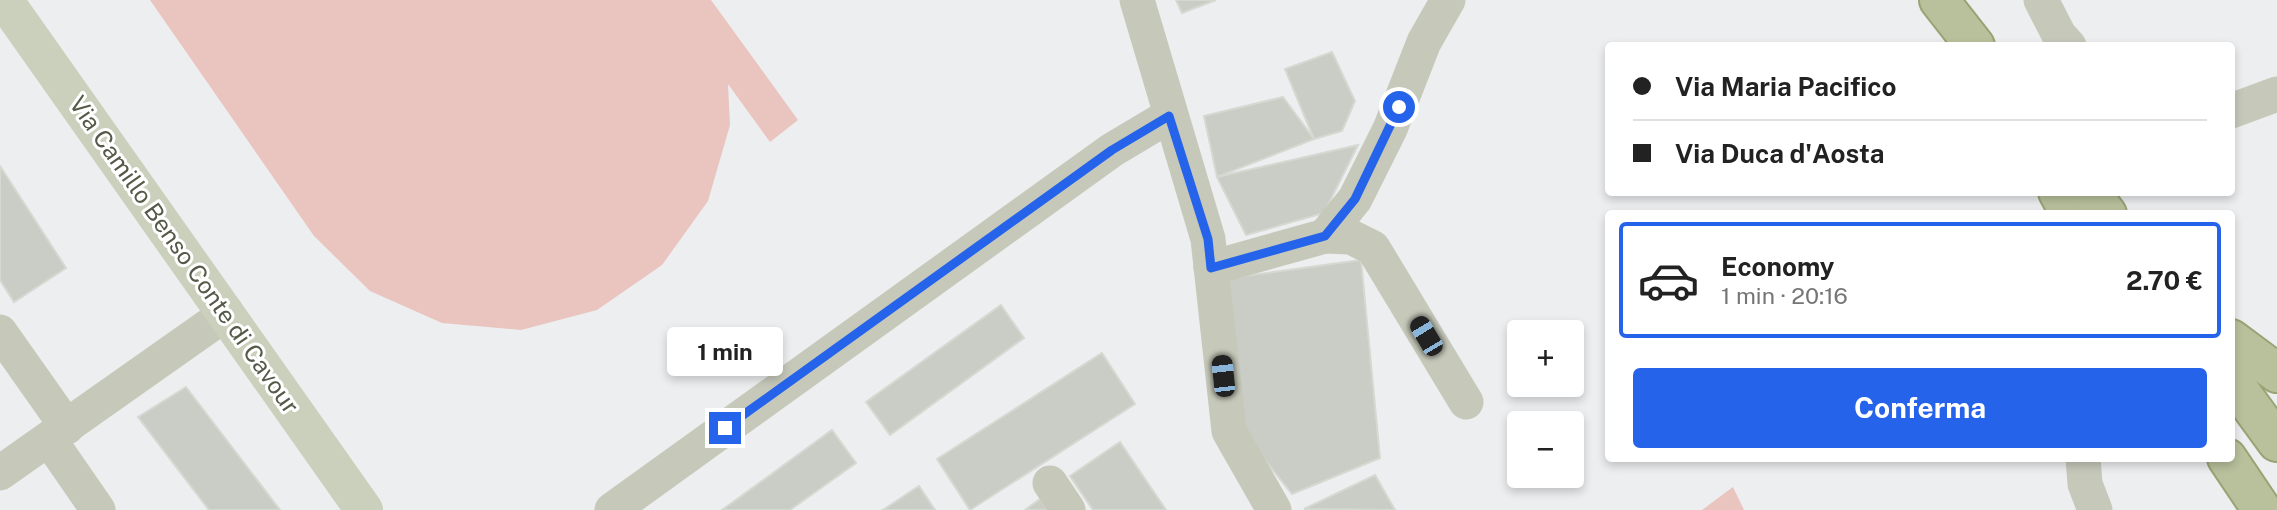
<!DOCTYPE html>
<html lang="it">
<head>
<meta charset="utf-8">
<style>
  body { margin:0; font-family:"Public Sans",sans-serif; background:#f6f6f6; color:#222; height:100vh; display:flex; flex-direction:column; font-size:26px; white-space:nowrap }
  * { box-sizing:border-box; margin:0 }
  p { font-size:23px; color:#767676 }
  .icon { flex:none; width:38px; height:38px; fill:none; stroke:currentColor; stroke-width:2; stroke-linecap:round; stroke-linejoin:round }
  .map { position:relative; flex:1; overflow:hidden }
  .panel { position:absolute; left:1605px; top:210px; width:630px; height:252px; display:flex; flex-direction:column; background:#fff; border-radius:7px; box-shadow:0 4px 10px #0003 }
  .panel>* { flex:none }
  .hud { position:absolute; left:1605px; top:42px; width:630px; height:154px; border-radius:7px; box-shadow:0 4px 10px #0003; display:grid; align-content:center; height:154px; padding:0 28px; background:#fff }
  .tools { position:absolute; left:1507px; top:320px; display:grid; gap:14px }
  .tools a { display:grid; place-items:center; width:77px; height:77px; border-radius:7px; background:#fff; box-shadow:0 4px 10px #0003; font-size:35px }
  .end { position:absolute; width:32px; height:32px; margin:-16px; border:9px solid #2563eb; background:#fff; box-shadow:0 0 0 4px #fff }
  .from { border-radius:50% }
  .bubble { position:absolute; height:49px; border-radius:7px; background:#fff; box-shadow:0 4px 10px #0003; font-size:23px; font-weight:700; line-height:49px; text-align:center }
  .car { position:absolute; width:21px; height:42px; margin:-21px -10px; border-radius:9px; box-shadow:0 0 5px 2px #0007; background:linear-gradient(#222 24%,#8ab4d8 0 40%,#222 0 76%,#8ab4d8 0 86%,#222 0) }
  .hud b { display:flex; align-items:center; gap:24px; height:66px; font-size:26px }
  .hud b+b { border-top:2px solid #e0e0e0 }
  .hud i { width:18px; height:18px; background:#222 }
  ul { padding:12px 0 0; list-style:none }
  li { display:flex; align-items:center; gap:21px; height:116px; margin:0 14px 10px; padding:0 14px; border:4px solid #e0e0e0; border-radius:7px }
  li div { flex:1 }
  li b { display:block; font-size:26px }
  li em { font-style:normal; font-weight:700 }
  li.on { border-color:#2563eb }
  li>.icon { width:63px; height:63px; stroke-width:1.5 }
  .cta { display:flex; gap:14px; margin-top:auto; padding:14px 28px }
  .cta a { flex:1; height:80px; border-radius:7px; background:#2563eb; color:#fff; font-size:28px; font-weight:700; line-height:80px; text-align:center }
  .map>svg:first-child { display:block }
  .green { fill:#eac4bf }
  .building { fill:#cacdc5; stroke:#d6d8d2; stroke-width:2 }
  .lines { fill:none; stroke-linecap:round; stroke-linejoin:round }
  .trunk-casing { stroke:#98a474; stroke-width:42 }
  .minor { stroke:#c6c9ba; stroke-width:35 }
  .secondary { stroke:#cbd0bd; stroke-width:38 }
  .trunk { stroke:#b8c19c; stroke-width:38 }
  .route { stroke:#2563eb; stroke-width:9 }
  .labels { text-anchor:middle; stroke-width:6; stroke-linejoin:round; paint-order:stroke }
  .street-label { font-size:24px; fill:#565947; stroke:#fff }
</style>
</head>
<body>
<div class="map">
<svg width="2277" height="510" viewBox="0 0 2277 510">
  <rect width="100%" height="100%" fill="#edeef0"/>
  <g class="green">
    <polygon points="150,0 711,0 798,120 770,142 728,84 730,125 708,201 662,265 597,310 521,330 442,323 370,291 314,236"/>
    <polygon points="1733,487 1744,510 1702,510"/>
  </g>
  <g class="building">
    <polygon points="1176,0 1216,0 1182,13"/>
    <polygon points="1332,52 1355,101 1342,131 1314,139 1285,69"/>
    <polygon points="1283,97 1314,139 1217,177 1204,116"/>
    <polygon points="1358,145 1324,213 1246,235 1217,177"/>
    <polygon points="0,166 66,268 14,302 0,280"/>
    <polygon points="1361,260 1380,458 1292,494 1244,434 1229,278"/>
    <polygon points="1001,305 1024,338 890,435 866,402"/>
    <polygon points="1102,353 1135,404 970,510 937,459"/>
    <polygon points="186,387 280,510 209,510 138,417"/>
    <polygon points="832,430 856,463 790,510 722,510"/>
    <polygon points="1120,442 1166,510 1093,510 1070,476"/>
    <polygon points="1375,475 1395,510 1304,509"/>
    <polygon points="919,486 935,510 883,510"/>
    <polygon points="1040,499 1048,510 1025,510"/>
  </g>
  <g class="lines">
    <defs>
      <g id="trunk">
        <polyline points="1939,0 1975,46"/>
        <polyline points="2058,192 2070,214"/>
        <polyline points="2090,192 2107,214"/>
        <polyline points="2231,339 2277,373"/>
        <polyline points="2231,379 2277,442"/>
        <polyline points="2227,458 2262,510"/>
      </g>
    </defs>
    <use href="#trunk" class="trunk-casing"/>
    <g class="minor">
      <polyline points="1137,0 1208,239 1229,431 1274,510"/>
      <polyline points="2041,0 2059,35 2069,46"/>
      <polyline points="2231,111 2277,94"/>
      <polyline points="1325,236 1355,199 1390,129 1424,42 1448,0"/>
      <polyline points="1211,268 1325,236 1351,237 1373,248 1466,402"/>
      <polyline points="0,332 67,427"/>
      <polyline points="49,439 98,510"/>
      <polyline points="2083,458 2085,484 2095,510"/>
      <polyline points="0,473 227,313"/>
      <polyline points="1050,483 1068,510"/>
      <polyline points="612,510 1112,150 1169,116"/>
    </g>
    <polyline class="secondary" points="4,0 364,510"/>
    <use href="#trunk" class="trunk"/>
  </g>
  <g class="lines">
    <polyline class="route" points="725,428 1112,150 1169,116 1208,239 1211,268 1325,236 1355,199 1399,107"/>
  </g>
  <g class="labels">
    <g class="street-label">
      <text transform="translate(184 255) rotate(55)" y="8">Via Camillo Benso Conte di Cavour</text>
    </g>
  </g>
</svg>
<div class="tools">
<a>+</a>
<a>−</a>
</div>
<i class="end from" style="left:1399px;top:107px"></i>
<i class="end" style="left:725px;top:428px"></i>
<div class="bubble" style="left:667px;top:327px;width:116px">1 min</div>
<i class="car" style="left:1426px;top:336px;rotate:329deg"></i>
<i class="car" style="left:1223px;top:376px;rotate:354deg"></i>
<div class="hud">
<b><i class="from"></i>Via Maria Pacifico</b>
<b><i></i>Via Duca d'Aosta</b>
</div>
<section class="panel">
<ul>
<li class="on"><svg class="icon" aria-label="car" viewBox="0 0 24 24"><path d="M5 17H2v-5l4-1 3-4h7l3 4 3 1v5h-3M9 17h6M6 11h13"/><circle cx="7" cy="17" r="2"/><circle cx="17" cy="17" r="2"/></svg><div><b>Economy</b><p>1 min · 20:16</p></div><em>2.70 €</em></li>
</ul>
<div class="cta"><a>Conferma</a></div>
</section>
</div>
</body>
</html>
